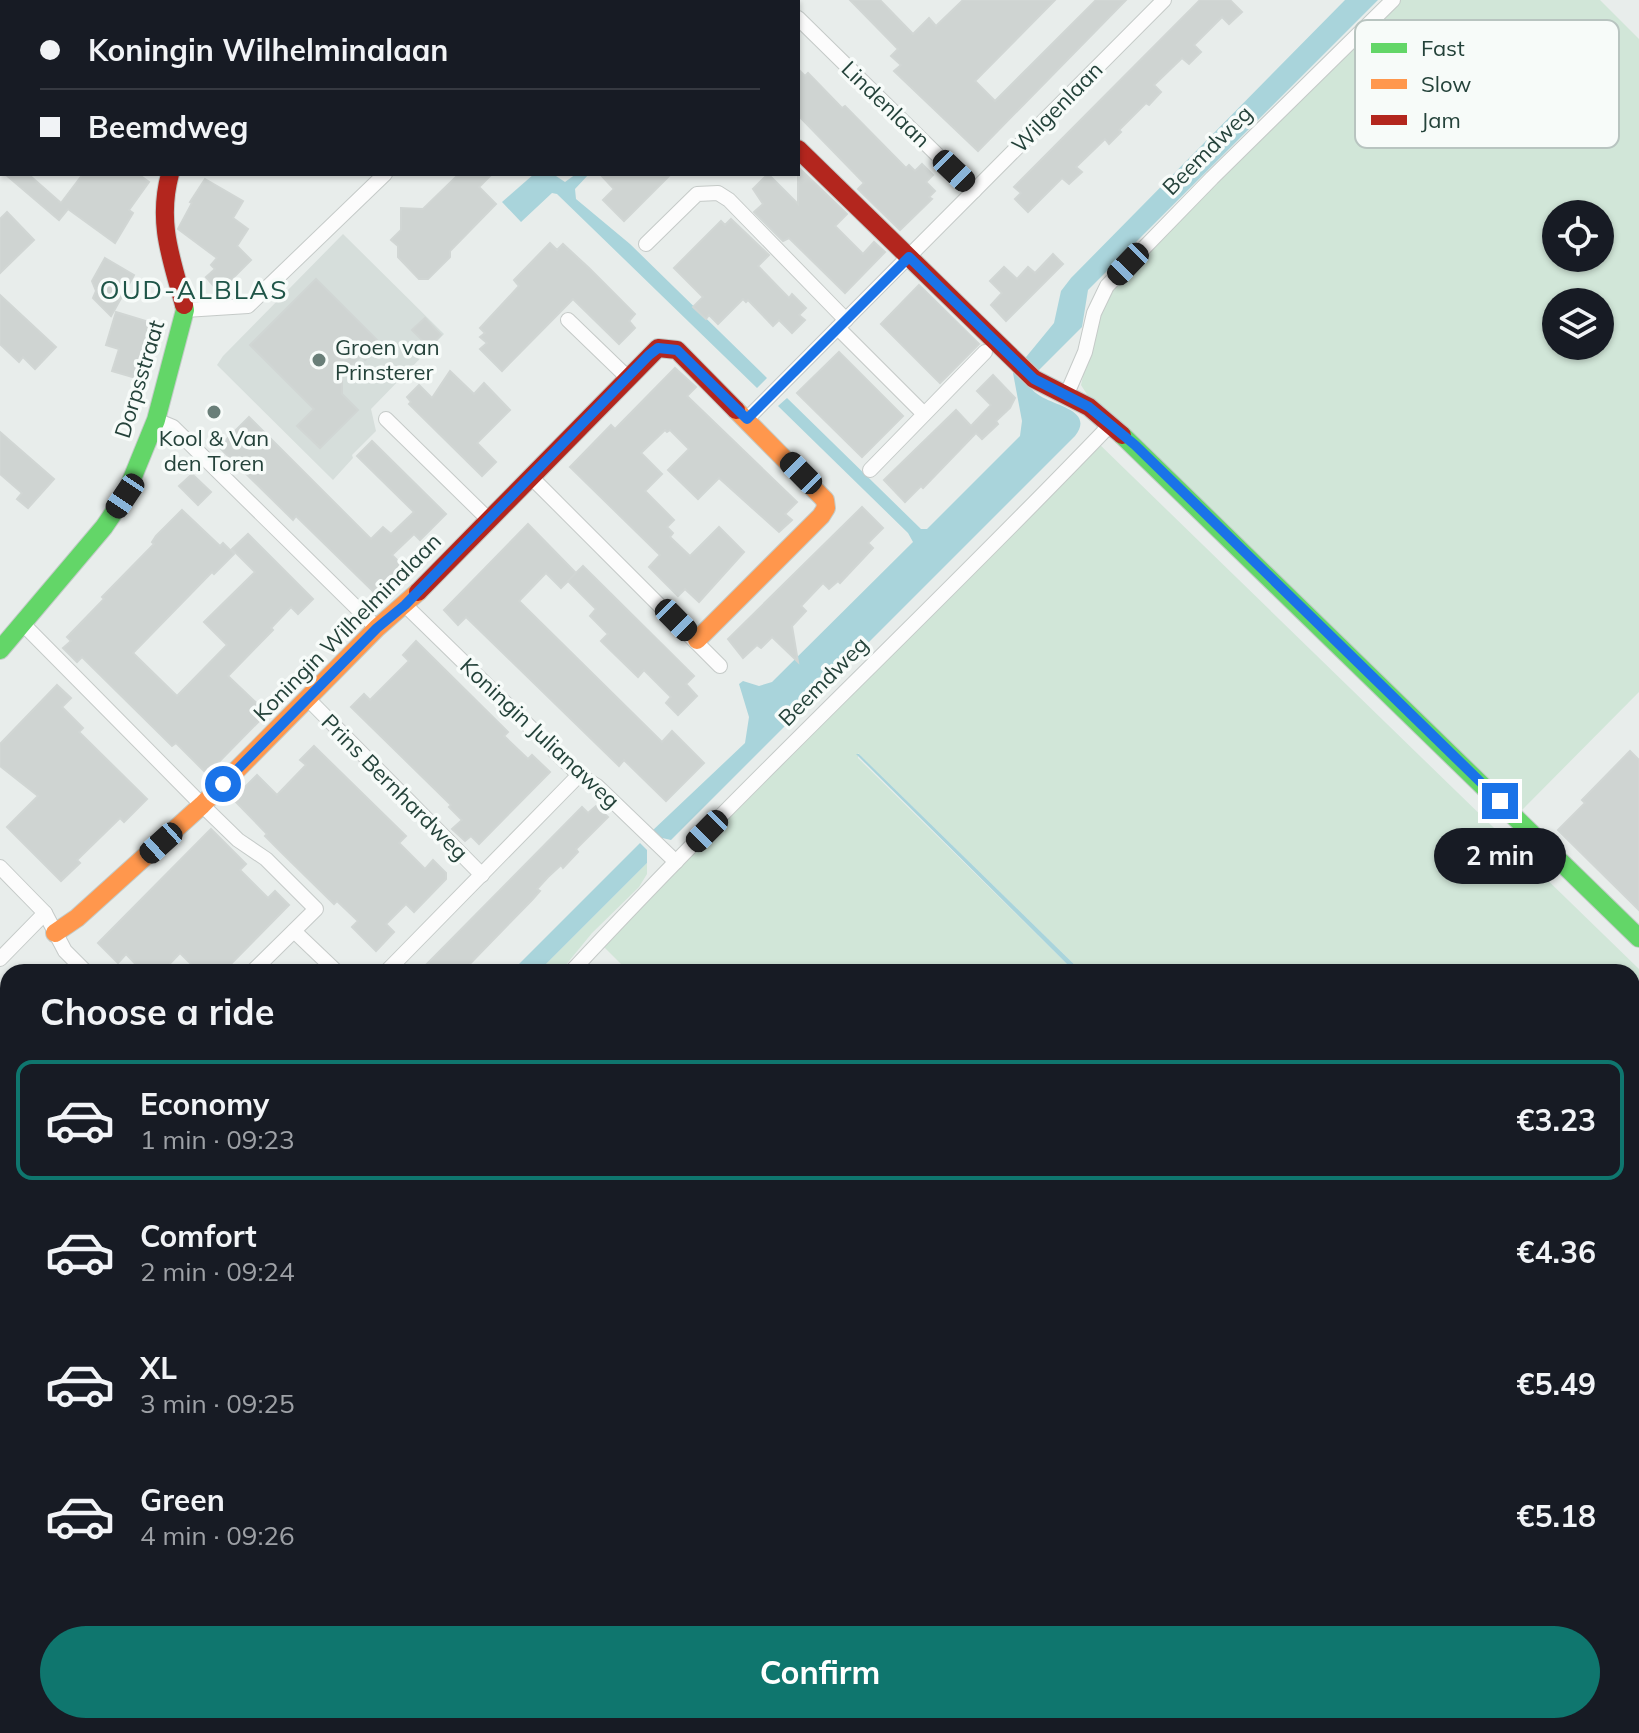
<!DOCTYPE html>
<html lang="en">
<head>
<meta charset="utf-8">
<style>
  body { margin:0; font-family:Mulish,sans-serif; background:#20242c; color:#f1f3f6; height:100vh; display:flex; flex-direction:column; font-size:30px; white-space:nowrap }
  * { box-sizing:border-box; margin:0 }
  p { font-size:26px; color:#9ea1a6 }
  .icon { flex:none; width:44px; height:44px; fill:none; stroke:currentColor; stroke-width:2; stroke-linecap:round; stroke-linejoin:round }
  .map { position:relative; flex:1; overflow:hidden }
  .sheet { position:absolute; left:0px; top:964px; width:1640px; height:770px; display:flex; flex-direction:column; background:#171b24; border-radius:24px 24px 0 0; box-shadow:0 2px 6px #0004 }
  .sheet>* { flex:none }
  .banner { position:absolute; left:0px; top:0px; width:800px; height:176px; box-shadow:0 2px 6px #0004; display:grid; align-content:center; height:176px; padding:0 40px; background:#171b24 }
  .buttons { position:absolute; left:1542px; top:200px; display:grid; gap:16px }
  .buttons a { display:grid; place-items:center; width:72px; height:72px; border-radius:50%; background:#171b24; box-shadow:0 2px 6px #0004; font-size:40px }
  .end { position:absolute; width:36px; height:36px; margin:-18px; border:10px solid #1a73e8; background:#fff; box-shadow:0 0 0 4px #fff }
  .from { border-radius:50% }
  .bubble { position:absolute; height:56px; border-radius:28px; background:#171b24; box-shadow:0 2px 6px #0004; font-size:26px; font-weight:700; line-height:56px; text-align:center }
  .car { position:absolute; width:24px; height:48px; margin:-24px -12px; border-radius:10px; box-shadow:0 0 6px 2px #0007; background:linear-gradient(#222 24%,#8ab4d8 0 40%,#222 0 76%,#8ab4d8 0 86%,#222 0) }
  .banner b { display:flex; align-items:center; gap:28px; height:76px; font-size:30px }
  .banner b+b { border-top:2px solid #363941 }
  .banner i { width:20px; height:20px; background:#f1f3f6 }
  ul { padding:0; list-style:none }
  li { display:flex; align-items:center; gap:24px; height:120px; margin:0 16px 12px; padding:0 24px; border:4px solid transparent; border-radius:16px }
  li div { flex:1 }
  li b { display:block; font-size:30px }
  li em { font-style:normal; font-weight:700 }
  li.selected { border-color:#0f766e }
  li>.icon { width:72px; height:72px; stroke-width:1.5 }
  h2 { padding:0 40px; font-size:36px; line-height:96px }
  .button { display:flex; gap:16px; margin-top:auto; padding:16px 40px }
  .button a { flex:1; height:92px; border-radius:48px; background:#0f766e; color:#fff; font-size:32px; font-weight:700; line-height:92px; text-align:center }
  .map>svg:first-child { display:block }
  .built { fill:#d6dedb }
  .green { fill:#d1e6d8; fill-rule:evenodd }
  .water { fill:#a9d4db }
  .building { fill:#cfd4d2; stroke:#d1d6d4; stroke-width:2 }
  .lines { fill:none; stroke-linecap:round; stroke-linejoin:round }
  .street-casing { stroke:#c5cac8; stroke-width:16 }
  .fast-casing { stroke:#c3cbc8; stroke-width:20 }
  .slow-casing { stroke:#c3cbc8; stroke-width:20 }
  .jam-casing { stroke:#c3cbc8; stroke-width:20 }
  .street { stroke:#fcfcfc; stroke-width:14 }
  .fast { stroke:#63d668; stroke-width:18 }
  .slow { stroke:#ff974d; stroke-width:18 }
  .jam { stroke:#b3261e; stroke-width:18 }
  .route { stroke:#1a73e8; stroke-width:10 }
  .poi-dot { fill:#697e78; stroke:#f7fbf9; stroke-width:3 }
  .labels { text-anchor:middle; stroke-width:7; stroke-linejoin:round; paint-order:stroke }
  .street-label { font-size:22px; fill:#24423a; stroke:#f7fbf9 }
  .poi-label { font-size:22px; fill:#24423a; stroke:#f7fbf9; text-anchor:start }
  .quarter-label { font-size:26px; letter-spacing:2px; fill:#1f5548; stroke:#f7fbf9 }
  .key { fill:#f7fbf9; stroke:#b8c4c0; stroke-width:2 }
  .key-label { font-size:22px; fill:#24423a }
</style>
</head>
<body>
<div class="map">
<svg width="1639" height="1733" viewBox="0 0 1639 1733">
  <rect width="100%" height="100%" fill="#e8edeb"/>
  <polygon class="built" points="343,234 444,334 371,409 376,431 352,455 353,458 333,480 217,365 223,356"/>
  <g class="green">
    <path d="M1401,0H1600L1639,39V692L1517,815L1088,396L1081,385L1100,301ZM1556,214H1600V258H1556ZM1556,302H1600V346H1556Z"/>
    <polygon points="1095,440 1639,969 1639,1512 1632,1505 1632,972 1082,972 858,753 858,758 1075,972 629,972 603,946"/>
    <polygon points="647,863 647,874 639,887 592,933 560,972 538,972"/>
    <polygon points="6,1122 8,1124 8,1216 0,1208 0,1129"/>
    <polygon points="0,1222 8,1230 8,1422 0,1414"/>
    <polygon points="0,1492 8,1500 8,1625 0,1617"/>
    <polygon points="1632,1516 1639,1523 1639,1630 1632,1623"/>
    <polygon points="1632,1629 1639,1636 1639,1733 1631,1733 1624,1726 1632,1726"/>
    <polygon points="8,1697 8,1726 246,1726 253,1733 0,1733 0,1705"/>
    <polygon points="253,1726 530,1726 537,1733 260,1733"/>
    <polygon points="538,1726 1352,1726 1359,1733 545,1733"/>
    <polygon points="1374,1726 1613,1726 1620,1733 1381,1733"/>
  </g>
  <g class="water">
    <path d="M1345,0H1378L1088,290L1082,327L1026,383C1032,390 1037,395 1046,399C1062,407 1093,413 1075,436L671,840L658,837L652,831L745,743L749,717L739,684L743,681L759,686L772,682L913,542L908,533L778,406L787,398L921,529H927L1020,436L1022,421L1013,373L1054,323L1061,291L1071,278Z"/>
    <polygon points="534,174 553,174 565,182 576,174 589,174 575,189 576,199 630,244 767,378 757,388 557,194 552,193 521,222 502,202"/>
    <polygon points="856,754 859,754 1082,972 1075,972"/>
    <polygon points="640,843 647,850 647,863 538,972 511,972"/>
  </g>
  <g class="building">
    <polygon points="850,0 880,0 913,34 929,18 936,26 963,0 1055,0 975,81 995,101 1096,0 1126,0 978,151 894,71 901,65 891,56 898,49"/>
    <polygon points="1200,0 1230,0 1242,12 1229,24 1222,17 1194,45 1201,52 1189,64 1182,58 1154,85 1161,92 1149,105 1146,103 1119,130 1121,132 1109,144 1105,139 1076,167 1082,172 1069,184 1062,178 1028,212 1015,199 1021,193 1014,187"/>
    <polygon points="798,69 805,76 808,73 842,108 845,106 906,168 909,165 915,171 922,164 933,175 926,182 935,191 929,197 932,199 900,230 858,189 864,183 798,115"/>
    <polygon points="798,167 847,214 835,226 863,254 874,242 885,252 845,293 789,238 783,241 754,212 763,204 753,189 768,174 798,204"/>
    <polygon points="5,174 28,174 61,203 83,174 138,174 149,182 129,210 133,213 115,243 68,209 59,220"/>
    <polygon points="459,174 492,174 479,187 496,204 450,251 450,257 428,279 419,279 398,257 398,246 391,240 401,230 401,208 423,209"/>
    <polygon points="600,174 671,174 624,221 603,200 614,189"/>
    <polygon points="205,179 243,201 233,218 248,229 237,246 251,260 219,292 206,277 215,269 211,265 217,258 178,229 192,203 190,202"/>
    <polygon points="7,212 34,240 0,273 0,219"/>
    <polygon points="731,219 769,255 758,266 789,298 792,294 806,308 799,315 805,320 792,333 779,320 773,326 748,300 746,302 743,299 718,324 709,315 706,319 693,307 703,297 674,268 721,221 725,225"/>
    <polygon points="550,243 557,250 563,244 589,268 635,314 629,321 635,328 619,344 573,299 502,371 480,349 487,343 480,337 485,333 480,328 519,286 514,280"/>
    <polygon points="1053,254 1063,264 1006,321 991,305 1002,293 990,281 1004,267 1017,279 1028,267 1035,273"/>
    <polygon points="105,258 134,275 111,316 93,298 96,291 92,281"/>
    <polygon points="316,279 381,344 365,360 361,356 342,375 342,394 358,410 320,448 297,426 314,409 250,345"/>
    <polygon points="919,285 979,344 940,383 881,324"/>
    <polygon points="0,295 56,347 35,369 23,357 19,362 0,344"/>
    <polygon points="116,312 162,326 157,342 151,340 140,376 137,375 136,378 112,371 119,349 106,345"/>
    <polygon points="425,318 441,335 429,347 412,330"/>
    <polygon points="839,352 903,416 862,457 797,393"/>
    <polygon points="675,368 696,387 687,396 797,502 785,514 792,520 779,532 719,478 698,499 668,470 689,449 670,430 667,432 665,430 641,453 662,474 645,491 674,520 667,527 673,533 670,537 690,556 719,527 744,552 699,602 685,589 678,596 649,567 660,555 570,467 611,425 615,429"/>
    <polygon points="450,371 474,394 484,383 510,410 477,443 496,462 482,476 409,404 411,402 407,397 419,385 432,398"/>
    <polygon points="993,375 1015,398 1010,408 996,421 998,424 982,439 976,433 923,488 921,486 905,502 884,480 956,410 971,426 991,405 977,391"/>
    <polygon points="249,417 371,539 383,527 391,534 414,512 357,456 372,441 446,514 420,540 414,534 392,555 402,565 387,579 394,586 381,599 296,516 293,520 219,447"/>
    <polygon points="0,432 54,479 28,508 17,499 22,493 0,474"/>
    <polygon points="192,474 211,492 198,505 179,486"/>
    <polygon points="862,507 883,528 868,543 873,548 840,583 838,581 829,589 823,583 801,606 806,611 792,626 798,662 772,637 761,648 757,645 743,658 728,639"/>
    <polygon points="182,510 220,546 223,543 234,554 214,574 212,572 133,653 177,696 227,645 204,622 255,572 232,549 248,534 313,599 298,614 291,607 271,628 273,630 228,676 267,713 207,774 176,743 172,746 82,657 77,662 63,648 71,641 67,637 104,599 102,597 154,544 152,542 156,536"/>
    <polygon points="528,524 576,573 561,588 546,573 519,601 662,742 672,731 704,763 666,801 624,760 619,766 466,617 458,625 444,610"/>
    <polygon points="583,566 694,676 686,684 697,696 678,715 666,703 671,697 644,670 638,677 601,641 608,634 590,616 596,609 568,581"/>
    <polygon points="416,641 508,732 504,736 528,759 532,755 550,772 479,844 471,836 465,841 452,829 462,820 449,807 451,805 351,707 364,694 370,700 409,661 403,655"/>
    <polygon points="57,685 71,698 62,707 83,728 79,732 147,799 124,822 120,818 77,860 80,863 61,881 7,827 38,796 0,766 0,744"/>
    <polygon points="314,746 406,836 399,843 425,869 433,860 446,873 446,879 414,912 406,904 386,924 394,932 376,951 352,927 358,921 337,901 334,904 284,855 265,836 267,834 233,799 257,775 277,795 306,765 300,760"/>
    <polygon points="1630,751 1639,760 1639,910 1558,830 1585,803 1582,800"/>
    <polygon points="596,806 608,817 576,849 578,852 563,868 561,865 548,877 537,889 540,891 532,900 462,972 419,972 582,807 588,813"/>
    <polygon points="211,829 246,864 240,870 268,898 275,891 289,905 223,972 199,972 180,953 162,972 143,972 126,954 118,963 98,943"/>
  </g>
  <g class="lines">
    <defs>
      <g id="street">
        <polyline points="645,0 647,2"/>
        <polyline points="779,0 781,2"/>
        <polyline points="579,2 582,0"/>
        <polyline points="798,18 974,191"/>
        <polyline points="646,244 697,194 718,193 729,200 846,320"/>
        <polyline points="185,310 248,306 385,174"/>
        <polyline points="568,320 627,377"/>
        <polyline points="838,328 924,414"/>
        <polyline points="1066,396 1085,352 1094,313 1107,286 1212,178 1393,0"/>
        <polyline points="386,419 489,520"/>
        <polyline points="747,419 1164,0"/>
        <polyline points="156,420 173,427 377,628"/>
        <polyline points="870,470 985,352"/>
        <polyline points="530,476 720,666"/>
        <polyline points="405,605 579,775 597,786 676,862"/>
        <polyline points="22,623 202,805 238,840 266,859 316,909 252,972"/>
        <polyline points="308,699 482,875"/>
        <polyline points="0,867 45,913 65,951 86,972"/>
        <polyline points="294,931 337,972"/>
        <polyline points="0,959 45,913"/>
        <polyline points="386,972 579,775"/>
        <path d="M571,972C745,784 933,610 1110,425"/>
        <polyline points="0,1079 8,1086"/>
      </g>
      <g id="fast">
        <polyline points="1122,435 1639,938"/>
        <polyline points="0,650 104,527 125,496 156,420 185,310 184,305"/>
      </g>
      <g id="slow">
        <polyline points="697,640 821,516 826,508 825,500 736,410"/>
        <polyline points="55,933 77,918 202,805 377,628 418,592"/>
      </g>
      <g id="jam">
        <polyline points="246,0 248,2"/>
        <polyline points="303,2 305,0"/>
        <polyline points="798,149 1034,379 1089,407 1122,435"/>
        <path d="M170,174C157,222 171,258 184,305"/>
        <polyline points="418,592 658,348 677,350 736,410"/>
      </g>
    </defs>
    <use href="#street" class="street-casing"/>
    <use href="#fast" class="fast-casing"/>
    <use href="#slow" class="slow-casing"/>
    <use href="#jam" class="jam-casing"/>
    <use href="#street" class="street"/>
    <use href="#fast" class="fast"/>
    <use href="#slow" class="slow"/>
    <use href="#jam" class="jam"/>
  </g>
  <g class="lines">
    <polyline class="route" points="223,784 377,628 405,605 649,355 658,348 677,350 747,419 909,257 1034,379 1089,407 1135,445 1500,801"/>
  </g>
  <g class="poi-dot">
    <circle cx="319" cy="360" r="8"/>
    <circle cx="214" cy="412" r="8"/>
  </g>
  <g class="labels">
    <g class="street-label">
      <text transform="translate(886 104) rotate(44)" y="8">Lindenlaan</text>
      <text transform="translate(1057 107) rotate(-45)" y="8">Wilgenlaan</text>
      <text transform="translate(1207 150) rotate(-45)" y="8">Beemdweg</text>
      <text transform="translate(139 379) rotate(-73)" y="8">Dorpsstraat</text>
      <text transform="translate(347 627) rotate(-45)" y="8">Koningin Wilhelminalaan</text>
      <text transform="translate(823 681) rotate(-45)" y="8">Beemdweg</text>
      <text transform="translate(540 733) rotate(43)" y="8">Koningin Julianaweg</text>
      <text transform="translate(395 787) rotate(45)" y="8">Prins Bernhardweg</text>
    </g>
    <g class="poi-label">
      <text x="335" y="355">Groen van<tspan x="335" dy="25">Prinsterer</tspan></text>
      <text x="214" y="446" text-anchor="middle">Kool &amp; Van<tspan x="214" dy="25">den Toren</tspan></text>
    </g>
    <g class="quarter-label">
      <text x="194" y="299">OUD-ALBLAS</text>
    </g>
  </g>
  <rect x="1355" y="20" width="264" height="128" rx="12" class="key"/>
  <rect x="1371" y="43" width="36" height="10" fill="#63d668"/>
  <rect x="1371" y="79" width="36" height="10" fill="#ff974d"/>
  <rect x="1371" y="115" width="36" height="10" fill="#b3261e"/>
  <g class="key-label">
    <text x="1421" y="56">Fast</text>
    <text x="1421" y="92">Slow</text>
    <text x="1421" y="128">Jam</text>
  </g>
</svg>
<div class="buttons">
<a><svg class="icon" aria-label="locate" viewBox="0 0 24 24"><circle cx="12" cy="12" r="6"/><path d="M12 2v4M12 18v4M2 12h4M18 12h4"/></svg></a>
<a><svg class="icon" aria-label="layers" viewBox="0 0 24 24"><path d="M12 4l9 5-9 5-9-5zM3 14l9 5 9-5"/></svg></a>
</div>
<i class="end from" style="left:223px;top:784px"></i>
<i class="end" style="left:1500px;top:801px"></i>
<div class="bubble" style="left:1434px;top:828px;width:132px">2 min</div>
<i class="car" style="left:954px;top:171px;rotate:134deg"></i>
<i class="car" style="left:1128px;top:264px;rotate:224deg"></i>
<i class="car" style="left:801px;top:473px;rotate:315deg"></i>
<i class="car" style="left:125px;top:496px;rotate:214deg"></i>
<i class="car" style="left:676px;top:620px;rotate:135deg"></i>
<i class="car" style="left:707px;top:831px;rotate:225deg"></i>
<i class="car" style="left:161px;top:843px;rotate:228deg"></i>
<div class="banner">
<b><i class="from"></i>Koningin Wilhelminalaan</b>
<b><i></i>Beemdweg</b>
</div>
<section class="sheet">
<h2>Choose a ride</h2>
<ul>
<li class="selected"><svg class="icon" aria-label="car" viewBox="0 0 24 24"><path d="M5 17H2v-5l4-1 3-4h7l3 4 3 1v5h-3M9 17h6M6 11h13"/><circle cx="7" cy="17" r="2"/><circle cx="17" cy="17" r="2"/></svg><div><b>Economy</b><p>1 min · 09:23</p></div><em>€3.23</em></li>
<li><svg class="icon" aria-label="car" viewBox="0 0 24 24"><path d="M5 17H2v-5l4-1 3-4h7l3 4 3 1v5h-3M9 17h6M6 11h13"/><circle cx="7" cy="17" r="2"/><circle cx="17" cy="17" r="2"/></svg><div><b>Comfort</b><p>2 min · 09:24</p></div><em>€4.36</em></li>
<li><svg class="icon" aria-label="car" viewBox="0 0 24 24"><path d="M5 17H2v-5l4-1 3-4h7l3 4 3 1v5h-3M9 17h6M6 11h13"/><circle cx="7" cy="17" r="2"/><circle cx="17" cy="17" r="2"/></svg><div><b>XL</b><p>3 min · 09:25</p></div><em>€5.49</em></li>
<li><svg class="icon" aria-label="car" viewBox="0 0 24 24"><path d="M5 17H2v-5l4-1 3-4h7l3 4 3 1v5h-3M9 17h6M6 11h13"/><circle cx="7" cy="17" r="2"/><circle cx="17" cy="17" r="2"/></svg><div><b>Green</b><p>4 min · 09:26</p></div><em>€5.18</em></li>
</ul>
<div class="button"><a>Confirm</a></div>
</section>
</div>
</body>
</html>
